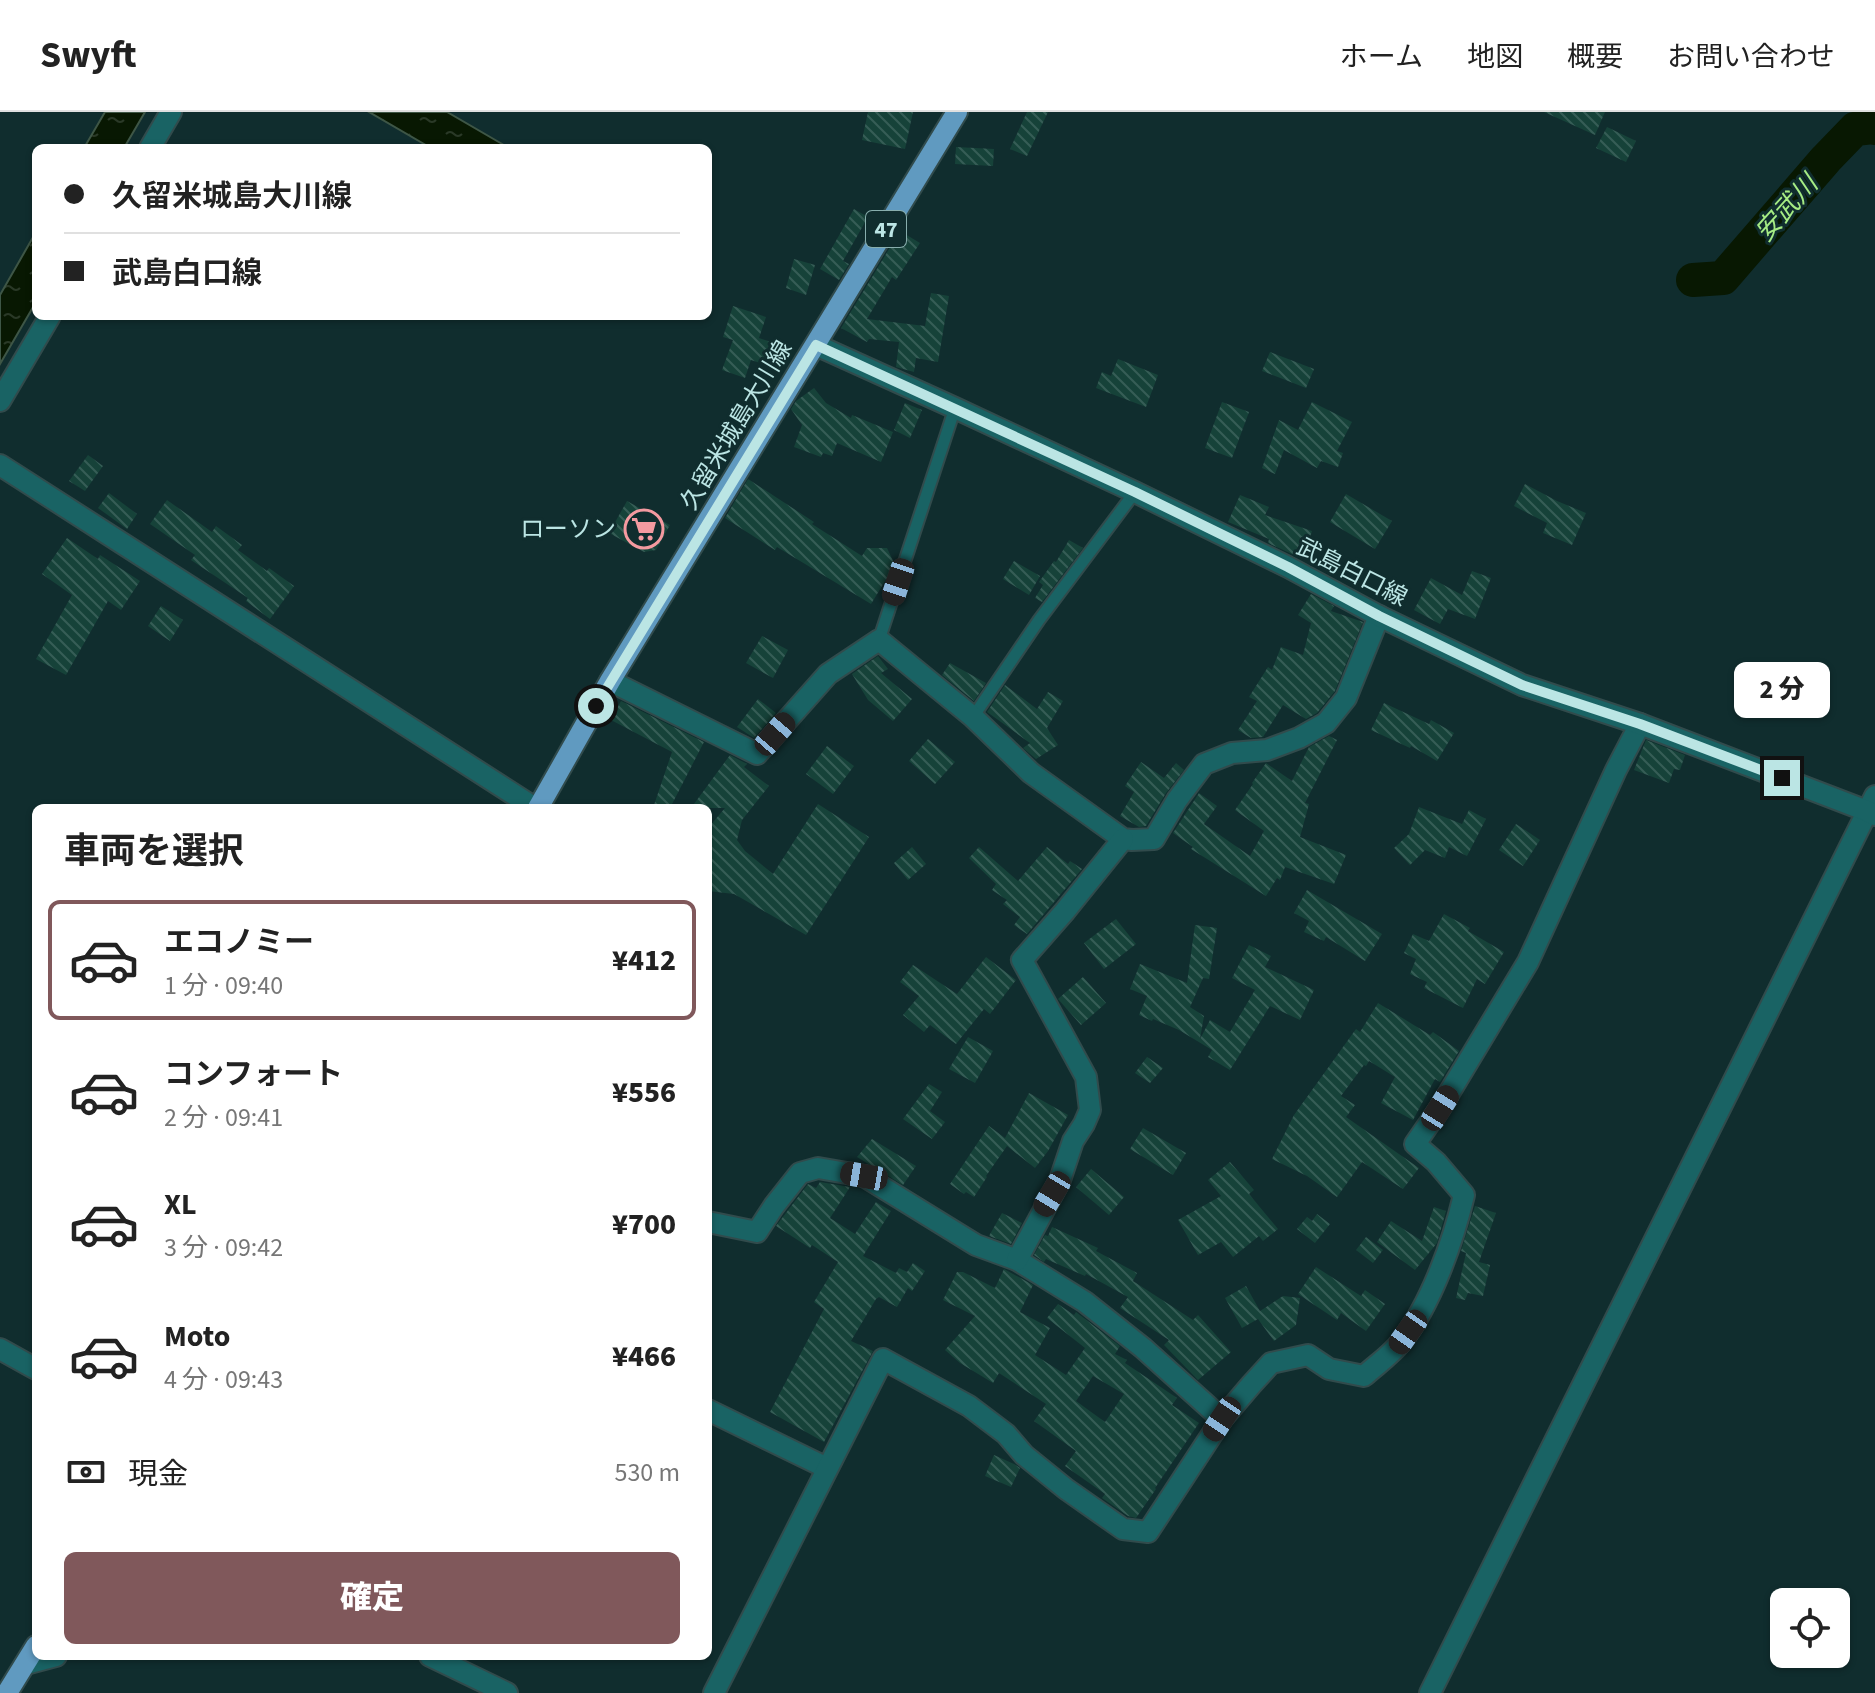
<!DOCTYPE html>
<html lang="ja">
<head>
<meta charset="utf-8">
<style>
  body { margin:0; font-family:"Source Sans 3","Noto Sans JP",sans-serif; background:#f6f6f6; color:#222; height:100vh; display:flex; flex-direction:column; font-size:30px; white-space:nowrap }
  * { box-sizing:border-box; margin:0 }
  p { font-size:26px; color:#767676 }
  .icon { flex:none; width:44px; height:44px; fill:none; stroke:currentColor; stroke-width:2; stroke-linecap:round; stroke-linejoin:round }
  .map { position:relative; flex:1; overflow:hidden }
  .details { position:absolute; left:32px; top:692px; width:680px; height:856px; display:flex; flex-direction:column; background:#fff; border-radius:12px; box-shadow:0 2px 6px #0004 }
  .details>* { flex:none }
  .guide { position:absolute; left:32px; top:32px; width:680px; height:176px; border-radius:12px; box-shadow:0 2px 6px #0004; display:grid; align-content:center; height:176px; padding:0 32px; background:#fff }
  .tools { position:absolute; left:1770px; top:1476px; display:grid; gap:16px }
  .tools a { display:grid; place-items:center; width:80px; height:80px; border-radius:12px; background:#fff; box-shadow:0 2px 6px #0004; font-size:40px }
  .end { position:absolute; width:36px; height:36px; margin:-18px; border:10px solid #bbe5e4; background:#111; box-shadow:0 0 0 4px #111 }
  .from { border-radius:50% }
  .bubble { position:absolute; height:56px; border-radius:12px; background:#fff; box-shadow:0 2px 6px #0004; font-size:26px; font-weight:800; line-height:56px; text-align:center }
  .car { position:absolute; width:24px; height:48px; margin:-24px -12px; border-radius:10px; box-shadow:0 0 6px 2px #0007; background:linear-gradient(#222 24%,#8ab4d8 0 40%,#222 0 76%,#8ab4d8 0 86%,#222 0) }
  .guide b { display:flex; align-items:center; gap:28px; height:76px; font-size:30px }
  .guide b+b { border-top:2px solid #e0e0e0 }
  .guide i { width:20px; height:20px; background:#222 }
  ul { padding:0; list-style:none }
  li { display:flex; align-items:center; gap:24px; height:120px; margin:0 16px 12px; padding:0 16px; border:4px solid transparent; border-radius:12px }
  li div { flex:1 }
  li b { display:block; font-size:30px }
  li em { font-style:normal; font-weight:800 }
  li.current { border-color:#80585b }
  li>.icon { width:72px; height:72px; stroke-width:1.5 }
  h2 { padding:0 32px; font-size:36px; line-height:96px }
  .pay { display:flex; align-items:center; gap:20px; height:88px; padding:0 32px; font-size:30px }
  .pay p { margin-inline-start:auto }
  .cta { display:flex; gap:16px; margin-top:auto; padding:16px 32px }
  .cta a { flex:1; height:92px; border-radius:12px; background:#80585b; color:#fff; font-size:32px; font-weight:800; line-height:92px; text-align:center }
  header { display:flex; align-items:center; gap:48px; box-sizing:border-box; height:112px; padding:0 40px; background:#fff; border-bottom:2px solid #e0e0e0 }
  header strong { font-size:38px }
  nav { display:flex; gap:44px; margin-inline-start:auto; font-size:28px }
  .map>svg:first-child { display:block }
  .water { fill:url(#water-ripples); stroke:#3e5646; stroke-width:2 }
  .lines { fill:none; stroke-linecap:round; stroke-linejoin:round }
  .river { stroke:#081802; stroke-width:34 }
  .building { fill:url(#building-back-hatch); fill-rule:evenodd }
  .lane-casing { stroke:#314b4c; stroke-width:15 }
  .street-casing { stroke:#314b4c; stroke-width:24 }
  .secondary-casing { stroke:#314b4c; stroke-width:24 }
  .primary-casing { stroke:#314b4c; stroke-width:24 }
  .lane { stroke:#196364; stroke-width:11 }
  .street { stroke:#196364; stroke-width:20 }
  .secondary { stroke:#196364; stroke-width:20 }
  .primary { stroke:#609ac0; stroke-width:20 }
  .route { stroke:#bbe5e4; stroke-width:10 }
  .labels { text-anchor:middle; stroke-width:6; stroke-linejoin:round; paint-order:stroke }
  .shield { fill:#102d2e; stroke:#88aead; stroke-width:2 }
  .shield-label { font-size:22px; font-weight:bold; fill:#bbe5e4 }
  .street-label { font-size:24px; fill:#bbe5e4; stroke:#102d2e }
  .poi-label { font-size:24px; fill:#bbe5e4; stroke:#102d2e; text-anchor:end }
  .water-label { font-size:26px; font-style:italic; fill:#a6ec84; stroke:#102d2e }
</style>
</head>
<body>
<header>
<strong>Swyft</strong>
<nav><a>ホーム</a><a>地図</a><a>概要</a><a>お問い合わせ</a></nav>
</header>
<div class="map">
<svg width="1875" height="1581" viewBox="0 0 1875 1581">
  <defs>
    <pattern id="water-ripples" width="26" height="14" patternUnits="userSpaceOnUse" patternTransform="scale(2)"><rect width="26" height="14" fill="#081802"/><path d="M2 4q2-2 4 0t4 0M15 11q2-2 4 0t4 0" fill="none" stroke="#2a3927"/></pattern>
    <pattern id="building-back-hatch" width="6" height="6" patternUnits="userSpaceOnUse" patternTransform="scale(2)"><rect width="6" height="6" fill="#164239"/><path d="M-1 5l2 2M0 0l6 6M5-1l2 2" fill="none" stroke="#365d56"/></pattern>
  </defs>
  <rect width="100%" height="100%" fill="#102d2e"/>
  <g class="water">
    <polygon points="105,0 145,0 124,36 84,36"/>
    <polygon points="369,0 447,0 509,36 431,36"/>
    <polygon points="36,120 36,190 0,252 0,183"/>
  </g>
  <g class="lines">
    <polyline class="river" points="1693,168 1723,166 1826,47 1855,17 1873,15 1875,16"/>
  </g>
  <g class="building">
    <polygon points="868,0 913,0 905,37 862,28"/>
    <polygon points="1027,0 1048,0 1027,44 1010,37"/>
    <polygon points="1544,0 1605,0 1595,23"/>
    <polygon points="1607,15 1636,29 1626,50 1596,36"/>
    <polygon points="956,35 994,37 993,54 955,52"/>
    <polygon points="854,97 868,105 843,149 849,152 839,168 820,157"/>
    <polygon points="900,119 920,131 896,168 892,165 867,207 925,214 931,181 949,184 938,250 916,246 914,260 896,255 899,230 869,227 867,230 841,216"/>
    <polygon points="794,147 815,153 806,183 786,176"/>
    <polygon points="733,194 766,205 759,226 788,236 781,258 751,248 745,266 722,258 733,228 723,225"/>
    <polygon points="1270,240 1314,257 1306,276 1262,259"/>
    <polygon points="1118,247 1158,263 1146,295 1096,276 1102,260 1111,264"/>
    <polygon points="814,276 826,291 851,306 852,303 893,320 881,350 837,331 832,344 823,341 821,345 794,335 802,313 791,297 796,289"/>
    <polygon points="1222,290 1249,300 1232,346 1205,336"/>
    <polygon points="1312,290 1352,310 1337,339 1343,341 1338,355 1321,349 1317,356 1284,338 1275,362 1262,356 1279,308 1298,318"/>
    <polygon points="905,291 922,298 910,326 894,318"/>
    <polygon points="88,343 103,354 85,379 69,369"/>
    <polygon points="748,367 814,410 812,412 862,444 867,436 887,436 895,453 871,492 777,435 775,438 725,406"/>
    <polygon points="1525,372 1557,389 1586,401 1572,433 1543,421 1547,411 1514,394"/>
    <polygon points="109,381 137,402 127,417 98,396"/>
    <polygon points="1346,382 1392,409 1375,437 1330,410"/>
    <polygon points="1240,383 1269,395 1265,403 1312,419 1303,447 1268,431 1269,427 1228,410"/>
    <polygon points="167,388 212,420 216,414 242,433 238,438 267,459 269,456 294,474 270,507 246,489 248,486 191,448 195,443 150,412"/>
    <polygon points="627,389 670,413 656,438 644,440 609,421"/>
    <polygon points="67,426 98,447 100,443 140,469 121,498 108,489 66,563 36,547 72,483 42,462"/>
    <polygon points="1069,428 1083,436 1042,490 1035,486 1043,473 1039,470 1054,449 1056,450"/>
    <polygon points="1014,449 1040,464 1029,483 1003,467"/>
    <polygon points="1472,459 1491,466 1475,507 1448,497 1440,512 1414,498 1431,466 1462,483"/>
    <polygon points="1311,482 1334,494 1331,499 1363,510 1335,579 1317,601 1306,607 1283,593 1263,625 1251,626 1238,618 1257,589 1249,585 1268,555 1272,558 1281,535 1303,543 1311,511 1298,503"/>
    <polygon points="161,494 183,508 170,529 148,514"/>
    <polygon points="762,524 788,538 773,566 746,551"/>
    <polygon points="878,544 888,557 881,561 912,587 893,609 868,588 852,562"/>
    <polygon points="950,551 986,571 974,589 942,563"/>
    <polygon points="1005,573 1037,597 1048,580 1063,589 1047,616 1058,633 1036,647 1023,636 1030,631 987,600"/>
    <polygon points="758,587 776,601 754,626 737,615"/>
    <polygon points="621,589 704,630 670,696 654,693 672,640 611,608"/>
    <polygon points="1384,591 1429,612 1431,608 1454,621 1437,649 1411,634 1410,636 1371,618"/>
    <polygon points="1329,624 1337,628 1305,691 1309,692 1300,725 1346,743 1334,772 1285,755 1280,768 1277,766 1266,784 1191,737 1193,735 1173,721 1199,681 1217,694 1204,712 1250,744 1264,719 1235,698 1253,672 1252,671 1266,651 1292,669 1309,635"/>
    <polygon points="928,627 955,650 935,672 909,649"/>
    <polygon points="1646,628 1685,643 1680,658 1674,657 1669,671 1634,658"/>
    <polygon points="827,634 854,654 833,682 806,662"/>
    <polygon points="730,643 747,652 744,655 769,674 742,708 737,728 745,739 773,762 818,692 869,725 806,823 734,782 708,779 708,716 725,696 691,696"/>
    <polygon points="1141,650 1164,666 1176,651 1184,658 1166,681 1146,714 1139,715 1120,704 1134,680 1125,674"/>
    <polygon points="1419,695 1462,712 1469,698 1486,707 1467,744 1449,735 1445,746 1425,738 1410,753 1394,736 1409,722"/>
    <polygon points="1516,712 1540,728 1523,754 1499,738"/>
    <polygon points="912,735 926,752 908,768 894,751"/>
    <polygon points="979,735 1018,769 1047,735 1068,752 1070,749 1082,757 1027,822 1014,813 1020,805 1003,792 1007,788 992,778 996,772 969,746"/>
    <polygon points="1307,778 1382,822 1365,849 1326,825 1324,829 1304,820 1309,809 1294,801"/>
    <polygon points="1444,802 1470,816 1468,819 1504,840 1485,872 1477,867 1463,896 1424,876 1427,870 1410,862 1416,847 1404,841 1413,822 1429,829"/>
    <polygon points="1116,807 1136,832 1104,857 1084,831"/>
    <polygon points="1195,813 1217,816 1209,867 1203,866 1190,895 1204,904 1200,927 1210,908 1230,920 1255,878 1232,866 1249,833 1271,844 1265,855 1314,878 1300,908 1270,894 1230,958 1208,945 1212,938 1179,918 1153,907 1152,909 1139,903 1147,884 1130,877 1140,852 1187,871"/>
    <polygon points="986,845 1016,868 990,902 984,897 956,932 930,913 924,920 903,903 919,884 900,870 913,853 957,882"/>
    <polygon points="1083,865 1106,891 1081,913 1058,887"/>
    <polygon points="1378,891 1430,923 1433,920 1459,939 1440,970 1435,967 1413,1008 1381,991 1395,965 1369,949 1366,954 1364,953 1341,984 1355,993 1346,1005 1419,1056 1403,1077 1362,1050 1337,1085 1307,1064 1272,1047 1294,1003 1356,917 1360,920"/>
    <polygon points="968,925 993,939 975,971 949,957"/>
    <polygon points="1147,945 1163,956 1150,971 1135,961"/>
    <polygon points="929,972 942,980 930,999 945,1010 932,1027 903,1007"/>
    <polygon points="1029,981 1068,1003 1048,1039 1035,1056 1007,1034 986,1064 987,1065 974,1085 966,1080 964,1082 950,1072 989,1014 1005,1026"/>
    <polygon points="1143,1016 1186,1041 1173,1063 1130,1037"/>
    <polygon points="872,1027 916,1054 903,1073 857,1045"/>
    <polygon points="1230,1050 1254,1078 1249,1082 1278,1117 1263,1129 1259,1124 1233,1145 1221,1130 1198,1143 1178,1108 1221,1084 1208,1068"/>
    <polygon points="1091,1057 1124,1085 1109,1103 1076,1075"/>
    <polygon points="820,1070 850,1075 830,1106 855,1122 876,1090 891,1099 863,1144 896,1161 899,1156 907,1160 913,1151 925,1159 912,1179 908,1176 897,1195 879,1185 876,1187 851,1229 873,1239 824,1330 770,1300 824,1197 814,1190 838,1150 812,1133 810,1136 776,1114 808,1072 816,1076"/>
    <polygon points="1475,1094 1496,1101 1479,1150 1490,1153 1483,1184 1468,1181 1465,1188 1456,1186 1466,1141 1461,1139"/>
    <polygon points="1434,1095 1446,1099 1441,1117 1437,1131 1415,1158 1377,1130 1391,1109 1422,1129"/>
    <polygon points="1002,1101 1022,1111 1011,1132 989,1124"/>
    <polygon points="1317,1102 1330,1112 1315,1131 1297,1117 1307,1105 1312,1109"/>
    <polygon points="1052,1115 1098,1136 1096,1139 1137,1161 1133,1169 1193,1208 1198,1203 1231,1240 1198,1268 1164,1233 1169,1228 1120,1196 1128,1185 1086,1162 1085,1164 1046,1147 1044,1150 1034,1143 1045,1123 1048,1124"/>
    <polygon points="1366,1125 1383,1138 1373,1151 1356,1138"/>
    <polygon points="1316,1155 1361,1184 1365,1178 1385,1192 1366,1219 1341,1201 1337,1208 1298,1182"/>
    <path d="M1004,1157L1033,1173L1020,1200L1050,1216L1035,1243L1066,1263L1085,1236L1047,1206L1058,1192L1074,1203L1076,1200L1120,1234L1115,1242L1127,1248L1125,1251L1177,1286L1172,1293L1199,1311L1155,1376L1156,1377L1136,1406L1128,1404L1102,1386L1105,1382L1065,1354L1076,1339L1034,1309L1046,1292L999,1261L993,1271L960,1251L945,1238L975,1204L943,1188L957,1160H963L995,1176ZM1093,1264L1124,1282L1105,1310L1076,1289Z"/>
    <polygon points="1246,1174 1260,1199 1283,1184 1300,1186 1296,1213 1274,1229 1258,1207 1242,1216 1225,1186"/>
    <polygon points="994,1343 1014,1352 1020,1356 1011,1375 985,1364"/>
  </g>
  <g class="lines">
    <defs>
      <g id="lane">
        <polyline points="879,528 955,296"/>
        <polyline points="973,605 1039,508 1135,380"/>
      </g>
      <g id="street">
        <polyline points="150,36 171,0"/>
        <polyline points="0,289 50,204"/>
        <polyline points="0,353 535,696"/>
        <polyline points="610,569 757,642 828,562 879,528 973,605 1031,661 1123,727 1132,728 1154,727 1177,688 1204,652 1232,641 1267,638 1299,626 1326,611 1346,586 1379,504"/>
        <polyline points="708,1110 757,1120 774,1094 800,1061 818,1056 864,1064 976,1133 1017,1148 1085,1190 1143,1236 1222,1307"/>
        <polyline points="1017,1148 1060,1068 1073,1029 1084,1012 1090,998 1086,965 1022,848 1065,799 1123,727"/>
        <polyline points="0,1237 36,1257"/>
        <polyline points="708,1298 827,1356"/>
        <polyline points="430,1544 507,1581"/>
        <polyline points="26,1552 56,1544"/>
        <path d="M714,1581L883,1247L969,1294L1006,1322L1024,1343L1066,1377L1123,1417L1148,1420L1222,1307L1251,1273L1271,1251L1308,1243L1329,1257L1364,1264C1376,1253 1391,1243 1401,1230C1431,1192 1453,1130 1464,1083L1436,1050L1415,1032L1440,996L1528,850L1616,658L1640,612"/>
        <polyline points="1430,1581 1875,684"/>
      </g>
      <polyline id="secondary" points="816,233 955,296 1135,380 1288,455 1379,504 1522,573 1640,612 1867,699 1875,703"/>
      <g id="primary">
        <polyline points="538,696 610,569 957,0"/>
        <polyline points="7,1581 36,1534"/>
      </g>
    </defs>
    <use href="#lane" class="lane-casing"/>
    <use href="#street" class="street-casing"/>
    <use href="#secondary" class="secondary-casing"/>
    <use href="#primary" class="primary-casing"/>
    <use href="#lane" class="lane"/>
    <use href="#street" class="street"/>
    <use href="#secondary" class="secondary"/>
    <use href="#primary" class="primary"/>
  </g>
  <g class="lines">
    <polyline class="route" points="596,594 816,233 1135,380 1288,455 1379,504 1522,573 1640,612 1782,666"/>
  </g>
  <defs>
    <symbol id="supermarket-ring" viewBox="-11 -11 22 22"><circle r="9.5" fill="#102d2e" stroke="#f49aa0" stroke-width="1.5"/><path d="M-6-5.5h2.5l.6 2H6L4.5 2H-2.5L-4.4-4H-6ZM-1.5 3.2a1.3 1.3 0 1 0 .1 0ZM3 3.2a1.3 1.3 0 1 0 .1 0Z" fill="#f49aa0"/></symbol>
  </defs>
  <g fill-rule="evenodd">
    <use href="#supermarket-ring" x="622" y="395" width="44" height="44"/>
  </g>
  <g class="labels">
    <rect class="shield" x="866" y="99" width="40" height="36" rx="6"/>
    <g class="shield-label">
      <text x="886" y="125">47</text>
    </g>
    <g class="street-label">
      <text transform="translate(736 313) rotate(-59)" y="8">久留米城島大川線</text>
      <text transform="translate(1352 460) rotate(27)" y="8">武島白口線</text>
    </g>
    <g class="poi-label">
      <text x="616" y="425">ローソン</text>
    </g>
    <g class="water-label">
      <text transform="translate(1786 96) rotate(-48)" y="9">安武川</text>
    </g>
  </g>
</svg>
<div class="tools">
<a><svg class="icon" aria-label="locate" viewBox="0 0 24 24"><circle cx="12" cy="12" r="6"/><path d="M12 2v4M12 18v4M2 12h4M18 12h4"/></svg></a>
</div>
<i class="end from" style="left:596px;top:594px"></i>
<i class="end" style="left:1782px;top:666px"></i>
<div class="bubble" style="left:1734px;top:550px;width:96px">2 分</div>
<i class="car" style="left:898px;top:470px;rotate:198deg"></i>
<i class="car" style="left:775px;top:622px;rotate:41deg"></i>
<i class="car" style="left:1440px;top:996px;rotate:32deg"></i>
<i class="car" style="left:864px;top:1064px;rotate:280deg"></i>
<i class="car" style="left:1052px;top:1082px;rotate:211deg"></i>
<i class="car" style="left:1408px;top:1220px;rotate:215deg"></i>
<i class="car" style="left:1222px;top:1307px;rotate:214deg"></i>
<div class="guide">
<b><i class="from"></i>久留米城島大川線</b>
<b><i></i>武島白口線</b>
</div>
<section class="details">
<h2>車両を選択</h2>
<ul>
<li class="current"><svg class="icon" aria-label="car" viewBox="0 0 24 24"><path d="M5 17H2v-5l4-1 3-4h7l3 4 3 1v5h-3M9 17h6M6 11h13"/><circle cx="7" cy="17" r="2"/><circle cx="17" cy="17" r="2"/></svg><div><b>エコノミー</b><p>1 分 · 09:40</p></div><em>¥412</em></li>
<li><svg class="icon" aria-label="car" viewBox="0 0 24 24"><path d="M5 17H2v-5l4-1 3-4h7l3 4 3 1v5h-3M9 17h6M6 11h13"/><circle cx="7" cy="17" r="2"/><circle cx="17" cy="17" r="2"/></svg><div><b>コンフォート</b><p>2 分 · 09:41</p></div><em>¥556</em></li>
<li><svg class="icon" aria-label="car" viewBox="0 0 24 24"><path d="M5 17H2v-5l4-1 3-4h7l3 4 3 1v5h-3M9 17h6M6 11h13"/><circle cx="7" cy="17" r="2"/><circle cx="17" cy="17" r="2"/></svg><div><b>XL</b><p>3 分 · 09:42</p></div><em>¥700</em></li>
<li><svg class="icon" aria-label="car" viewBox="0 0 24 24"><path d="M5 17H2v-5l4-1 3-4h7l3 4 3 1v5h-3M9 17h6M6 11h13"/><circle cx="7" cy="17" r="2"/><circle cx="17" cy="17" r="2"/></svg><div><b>Moto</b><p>4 分 · 09:43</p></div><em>¥466</em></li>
</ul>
<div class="pay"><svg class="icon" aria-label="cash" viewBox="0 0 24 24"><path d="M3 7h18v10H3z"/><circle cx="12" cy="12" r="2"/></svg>現金<p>530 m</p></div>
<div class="cta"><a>確定</a></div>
</section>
</div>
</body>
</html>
